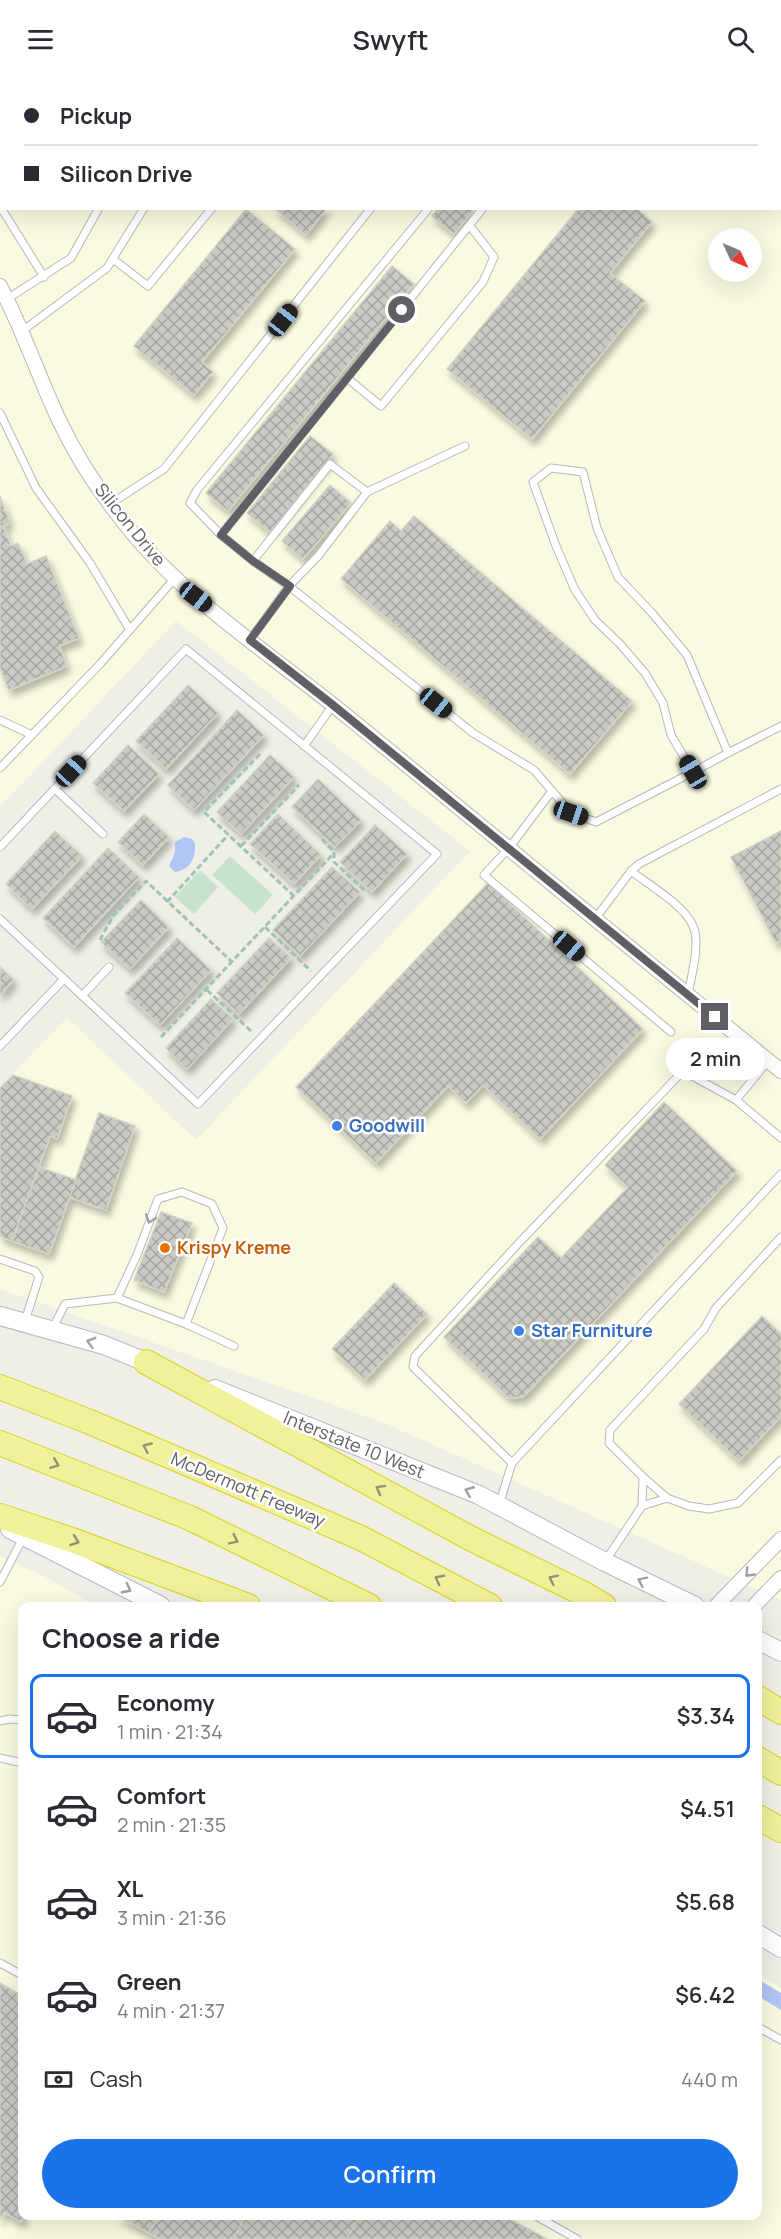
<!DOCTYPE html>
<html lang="en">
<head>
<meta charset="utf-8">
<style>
  body { margin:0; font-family:Manrope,sans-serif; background:#f7f7f7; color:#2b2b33; height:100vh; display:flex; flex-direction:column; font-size:22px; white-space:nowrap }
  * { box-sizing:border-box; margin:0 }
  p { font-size:20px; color:#7c7c81 }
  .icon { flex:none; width:33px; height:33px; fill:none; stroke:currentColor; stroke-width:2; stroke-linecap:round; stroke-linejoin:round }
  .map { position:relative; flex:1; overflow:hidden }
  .drawer { position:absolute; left:18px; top:1524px; width:744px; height:618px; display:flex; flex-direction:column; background:#fff; border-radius:12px; box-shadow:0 6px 24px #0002 }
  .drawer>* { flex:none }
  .top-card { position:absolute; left:0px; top:0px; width:782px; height:132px; box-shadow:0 6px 24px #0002; display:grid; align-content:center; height:132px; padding:0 24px; background:#fff }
  .needle { width:39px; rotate:134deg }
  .controls { position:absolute; left:708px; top:150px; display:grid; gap:12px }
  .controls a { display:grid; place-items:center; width:54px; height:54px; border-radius:50%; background:#fff; box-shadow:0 6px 24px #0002; font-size:30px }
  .end { position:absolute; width:27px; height:27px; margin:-14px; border:8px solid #5e6065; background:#fff; box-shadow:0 0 0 3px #fff }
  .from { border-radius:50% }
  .bubble { position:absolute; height:42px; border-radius:21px; background:#fff; box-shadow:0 6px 24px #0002; font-size:20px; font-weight:600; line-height:42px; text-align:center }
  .car { position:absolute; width:18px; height:36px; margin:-18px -9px; border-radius:8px; box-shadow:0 0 4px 2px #0007; background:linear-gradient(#222 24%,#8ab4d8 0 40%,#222 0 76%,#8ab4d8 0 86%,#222 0) }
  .top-card b { display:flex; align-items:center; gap:21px; height:57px; font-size:22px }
  .top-card b+b { border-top:2px solid #e1e1e2 }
  .top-card i { width:15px; height:15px; background:#2b2b33 }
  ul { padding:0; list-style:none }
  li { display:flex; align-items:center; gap:18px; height:84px; margin:0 12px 9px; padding:0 12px; border:3px solid transparent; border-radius:12px }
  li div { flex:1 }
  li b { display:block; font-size:22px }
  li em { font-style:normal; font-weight:600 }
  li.active { border-color:#1a73e8 }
  li>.icon { width:54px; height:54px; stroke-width:1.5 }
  h2 { padding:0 24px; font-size:27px; line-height:72px }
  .pay { display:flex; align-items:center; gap:15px; height:66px; padding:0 24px; font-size:22px }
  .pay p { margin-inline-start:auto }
  .button { display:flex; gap:12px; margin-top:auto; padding:12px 24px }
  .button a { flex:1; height:69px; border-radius:36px; background:#1a73e8; color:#fff; font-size:24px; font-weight:600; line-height:69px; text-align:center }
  header { display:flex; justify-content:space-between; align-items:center; height:78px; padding:0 24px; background:#fff; font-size:27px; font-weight:600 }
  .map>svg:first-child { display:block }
  .commercial { fill:#fafae1; fill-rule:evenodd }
  .green { fill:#c7e3ce }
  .water { fill:#b1c6f5 }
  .building { fill:url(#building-cross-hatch); stroke:#d3d2c6; stroke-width:1.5; filter:url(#shadow) }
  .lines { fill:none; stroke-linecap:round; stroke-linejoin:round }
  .service-casing { stroke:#b7b7bc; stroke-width:9 }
  .minor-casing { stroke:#b7b7bc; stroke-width:16 }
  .secondary-casing { stroke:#b8b9bf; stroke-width:20 }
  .motorway-casing { stroke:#dbcf1b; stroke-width:26 }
  .path { stroke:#a0c4b3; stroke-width:3; stroke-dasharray:6 3; stroke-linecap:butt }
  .service { stroke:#fff; stroke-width:7 }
  .minor { stroke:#fff; stroke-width:14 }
  .secondary { stroke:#fff; stroke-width:18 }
  .motorway { stroke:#f1f19c; stroke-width:24 }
  .oneway { stroke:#9ea0a3 }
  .oneway2 { stroke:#919378 }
  .route { stroke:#5e6065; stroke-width:8 }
  .shop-dot { fill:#3f7fe0; stroke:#fff; stroke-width:2 }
  .food-dot { fill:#e8710a; stroke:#fff; stroke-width:2 }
  .labels { text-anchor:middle; stroke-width:5; stroke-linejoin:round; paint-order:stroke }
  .street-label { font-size:18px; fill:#5e6065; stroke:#fff }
  .shop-label { font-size:18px; font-weight:bold; fill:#366cbe; stroke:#fff; text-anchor:start }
  .food-label { font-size:18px; font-weight:bold; fill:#c56008; stroke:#fff; text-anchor:start }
</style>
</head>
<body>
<header><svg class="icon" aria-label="menu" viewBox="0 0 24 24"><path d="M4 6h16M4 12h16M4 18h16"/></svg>Swyft<svg class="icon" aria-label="search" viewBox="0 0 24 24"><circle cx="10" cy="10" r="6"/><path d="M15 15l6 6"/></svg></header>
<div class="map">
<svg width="781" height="2161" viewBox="0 0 781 2161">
  <defs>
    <pattern id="building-cross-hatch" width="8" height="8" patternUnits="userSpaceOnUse" patternTransform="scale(1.5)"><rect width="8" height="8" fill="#cacac4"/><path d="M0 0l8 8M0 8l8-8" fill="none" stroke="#a7a7a3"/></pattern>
    <filter id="shadow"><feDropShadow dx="3.5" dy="6" stdDeviation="3" flood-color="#0004"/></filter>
  </defs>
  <rect width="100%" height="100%" fill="#efefe7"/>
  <g class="commercial">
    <path d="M0,0H781V1522L382,1344L0,1211V1009L67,940L196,1062L470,773L176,543L0,729ZM2,2H780V130H2ZM718,160H752V194H718Z"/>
    <polygon points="0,1478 41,1497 97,1528 22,1528 22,2138 758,2138 758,1896 781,1909 781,2161 0,2161"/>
  </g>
  <g class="green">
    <polygon points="230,778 273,817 255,836 212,797"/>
    <polygon points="200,792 218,809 194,836 175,819"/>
  </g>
  <g class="water">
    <path d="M184,759L192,761L195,766C196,780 190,792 175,794L169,788L175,774V764Z"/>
    <polygon points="758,1901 781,1915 781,1932 758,1918"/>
  </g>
  <g class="building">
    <polygon points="0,0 149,0 149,2 2,2 2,53"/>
    <polygon points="578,0 619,0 577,2"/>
    <polygon points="274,130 327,130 306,157"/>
    <polygon points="438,130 475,130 454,156 432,138"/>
    <polygon points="579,130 636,130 652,144 610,195 645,223 532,361 447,291"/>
    <polygon points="246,131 295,171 202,284 213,294 194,317 134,268"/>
    <polygon points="392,188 414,206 228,433 206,415"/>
    <polygon points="310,358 333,376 270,454 247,435"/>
    <polygon points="330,407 351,425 303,481 282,463"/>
    <polygon points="0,418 10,445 3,448 11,468 18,465 27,486 46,478 79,560 59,568 67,588 9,612 0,590"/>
    <polygon points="414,438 632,623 570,696 341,501 390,443 401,453"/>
    <polygon points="188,607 218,635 166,691 136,663"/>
    <polygon points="237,632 264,657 194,732 168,707"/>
    <polygon points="128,667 159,696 124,733 93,705"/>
    <polygon points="270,677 294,699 241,756 217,734"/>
    <polygon points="318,701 361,742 335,769 292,729"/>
    <polygon points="144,736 169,759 143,787 118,764"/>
    <polygon points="278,736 321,777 294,806 250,766"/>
    <polygon points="375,747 407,776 372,814 340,784"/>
    <polygon points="55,753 82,778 32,831 6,806"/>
    <polygon points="781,753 781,863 776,865 731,779"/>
    <polygon points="108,770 139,799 74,869 43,840"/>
    <polygon points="332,789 360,814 300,878 273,852"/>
    <polygon points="488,805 643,951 540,1061 483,1007 466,1025 448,1008 376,1085 296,1009"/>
    <polygon points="141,822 169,849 130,891 101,864"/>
    <polygon points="177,860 211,892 160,947 125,915"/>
    <polygon points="269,860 291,880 239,936 217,915"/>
    <polygon points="0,889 14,902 0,917"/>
    <polygon points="211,921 233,941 187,991 166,970"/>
    <polygon points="13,997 72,1018 57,1061 50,1058 12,1163 0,1158 0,1010"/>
    <polygon points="664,1024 737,1093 523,1319 509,1320 444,1259 538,1159 561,1180 628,1109 605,1087"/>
    <polygon points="99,1035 135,1048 106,1132 69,1119"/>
    <polygon points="39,1089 76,1102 49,1176 12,1163"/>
    <polygon points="161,1134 192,1145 164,1214 134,1202"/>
    <polygon points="394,1205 427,1236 365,1302 332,1271"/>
    <polygon points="762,1238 781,1256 781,1338 739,1383 679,1326"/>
    <polygon points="0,1905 22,1918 22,2138 25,2138 21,2144 4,2134 0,2141"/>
    <polygon points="118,2138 159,2138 149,2155"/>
    <polygon points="159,2138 246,2138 233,2161 160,2161 149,2155"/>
    <polygon points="246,2138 360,2138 347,2161 233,2161"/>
    <polygon points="360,2138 504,2138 547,2161 347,2161"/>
  </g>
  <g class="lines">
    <defs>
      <g id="service">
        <polyline points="267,0 267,2"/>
        <polyline points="349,0 350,2"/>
        <polyline points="397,0 398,2"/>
        <polyline points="177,2 178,0"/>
        <polyline points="203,2 206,0"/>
        <polyline points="435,2 437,0"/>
        <polyline points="496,2 497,0"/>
        <polyline points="568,2 570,0"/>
        <polyline points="630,2 632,0"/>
        <polyline points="679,2 680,0"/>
        <polyline points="770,2 772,0"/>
        <polyline points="0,128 44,199"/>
        <polyline points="113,181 148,208 212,130"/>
        <polyline points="7,221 71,180 99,130"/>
        <polyline points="22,253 107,190 144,130"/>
        <polyline points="347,300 381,328 483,204 494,179 470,148"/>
        <polyline points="0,335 36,410 90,485 130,552"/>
        <polyline points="367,414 465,368"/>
        <polyline points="110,426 164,391 371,130"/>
        <polyline points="221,457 483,130"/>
        <polyline points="253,483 289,508 319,477 367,414 330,386 253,483 221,457 190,425 197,412 429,130"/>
        <polyline points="250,562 289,508 473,655 534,692 571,735 596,744 693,694 671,657 663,625 645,595 620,566 595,542 575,512 556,468 533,404 551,390 583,394 597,450 618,499 652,535 687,577 728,675 781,648"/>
        <polyline points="0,642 32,657"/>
        <polyline points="304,668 333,627"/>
        <polyline points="0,690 101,585 175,500"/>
        <polyline points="693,694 728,675"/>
        <polyline points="55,711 103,756"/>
        <polyline points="552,713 509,770 484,797 671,954"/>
        <polyline points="0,769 186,571 437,776 198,1026 0,841"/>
        <path d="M631,793C648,806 685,828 693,848C701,865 691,899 688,917"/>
        <polyline points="595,841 631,793 639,786 781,711"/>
        <polyline points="82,918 109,889"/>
        <polyline points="0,968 64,901"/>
        <polyline points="768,983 736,1022 781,1060"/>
        <polyline points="0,1181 35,1193 39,1199 25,1243"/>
        <polyline points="117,1220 137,1177 158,1121 182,1114 212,1126 223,1150 186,1246 234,1268"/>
        <polyline points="53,1250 65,1226 117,1220 186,1246"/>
        <polyline points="512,1385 413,1289 415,1278 517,1167 683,993 736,1022"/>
        <polyline points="643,1399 667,1420"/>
        <polyline points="499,1427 512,1385 781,1096"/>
        <polyline points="642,1428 643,1399 609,1365 610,1352 704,1251 716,1230 781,1159"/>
        <polyline points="606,1482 642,1428 667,1420 689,1428 709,1431 738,1425 781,1382"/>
        <polyline points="0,1504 23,1460"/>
        <polyline points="0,1643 9,1641 22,1642"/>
        <polyline points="0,1680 22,1685"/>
        <polyline points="0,1885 22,1897"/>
        <polyline points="758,1949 781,1962"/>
        <polyline points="536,2138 577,2161"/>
      </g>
      <g id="minor">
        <polyline points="762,0 763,2"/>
        <polyline points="780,53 781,55"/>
        <path d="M0,208C23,251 38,298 59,342C75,376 96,409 119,438C179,518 267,573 343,635C489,754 635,874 781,993"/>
        <polyline points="716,1528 781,1461"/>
        <polyline points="754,1528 781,1500"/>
      </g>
      <g id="secondary">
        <polyline points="0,1238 104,1267 158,1289"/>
        <polyline points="215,1311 479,1417 605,1484 695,1528"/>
        <polyline points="10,1451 161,1528"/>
        <polyline points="758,1562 781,1574"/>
        <polyline points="758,1856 781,1870"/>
      </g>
      <g id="motorway">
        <polyline points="146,1284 470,1460 584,1516 604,1528"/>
        <polyline points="0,1309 90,1344 361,1460 490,1528"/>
        <polyline points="0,1365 190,1440 369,1528"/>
        <polyline points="0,1438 72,1462 248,1528"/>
        <polyline points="758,1620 781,1634"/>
        <polyline points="758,1681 781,1695"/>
        <polyline points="758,1739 781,1752"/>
      </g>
    </defs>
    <use href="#service" class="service-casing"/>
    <use href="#minor" class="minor-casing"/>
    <use href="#secondary" class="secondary-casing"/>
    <use href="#motorway" class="motorway-casing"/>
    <g class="path">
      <polyline points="260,676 204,734 294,818"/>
      <polyline points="322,761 334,774 334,784 365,813"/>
      <polyline points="241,768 299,707"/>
      <polyline points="167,824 228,757"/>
      <polyline points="265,849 311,893"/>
      <polyline points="100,862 113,838 146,803 232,884"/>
      <polyline points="207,912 251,953"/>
      <polyline points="161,959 334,775"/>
    </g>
    <use href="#service" class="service"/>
    <use href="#minor" class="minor"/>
    <use href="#secondary" class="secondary"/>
    <use href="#motorway" class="motorway"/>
  </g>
  <defs><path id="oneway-chevron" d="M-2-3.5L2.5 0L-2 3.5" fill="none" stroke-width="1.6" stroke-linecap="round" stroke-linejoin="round" transform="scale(1.5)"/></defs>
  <g class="oneway">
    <use href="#oneway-chevron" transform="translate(150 1141) rotate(110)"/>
    <use href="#oneway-chevron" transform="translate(91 1264) rotate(-164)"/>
    <use href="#oneway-chevron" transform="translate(469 1413) rotate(-158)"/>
    <use href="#oneway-chevron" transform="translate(749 1495) rotate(134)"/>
    <use href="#oneway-chevron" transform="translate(642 1503) rotate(-154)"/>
    <use href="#oneway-chevron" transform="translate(127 1511) rotate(28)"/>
  </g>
  <g class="oneway2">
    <use href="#oneway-chevron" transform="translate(147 1369) rotate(-156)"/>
    <use href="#oneway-chevron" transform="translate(55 1386) rotate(21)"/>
    <use href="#oneway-chevron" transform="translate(380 1411) rotate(-151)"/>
    <use href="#oneway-chevron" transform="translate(234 1462) rotate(26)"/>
    <use href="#oneway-chevron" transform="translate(75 1463) rotate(20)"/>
    <use href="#oneway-chevron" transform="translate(439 1501) rotate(-152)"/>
    <use href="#oneway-chevron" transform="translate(553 1501) rotate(-154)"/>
  </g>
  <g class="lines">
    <polyline class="route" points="402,232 221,457 253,483 290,508 250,562 333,627 715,939"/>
  </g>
  <g class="shop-dot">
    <circle cx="337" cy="1048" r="6"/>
    <circle cx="519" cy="1253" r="6"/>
  </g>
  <circle class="food-dot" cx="165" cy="1170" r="6"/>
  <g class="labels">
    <g class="street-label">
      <text transform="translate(130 447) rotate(51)" y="6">Silicon Drive</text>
      <text transform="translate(354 1367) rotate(22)" y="6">Interstate 10 West</text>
      <text transform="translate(248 1412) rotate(23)" y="6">McDermott Freeway</text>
    </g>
    <g class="shop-label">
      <text x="349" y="1054">Goodwill</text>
      <text x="531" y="1259">Star Furniture</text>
    </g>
    <g class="food-label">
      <text x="177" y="1176">Krispy Kreme</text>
    </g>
  </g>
</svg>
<div class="controls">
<a><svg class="needle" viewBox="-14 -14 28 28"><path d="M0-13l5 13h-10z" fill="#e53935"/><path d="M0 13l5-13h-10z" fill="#7c7c81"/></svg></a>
</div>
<i class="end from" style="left:402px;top:232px"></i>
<i class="end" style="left:715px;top:939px"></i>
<div class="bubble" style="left:666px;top:960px;width:99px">2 min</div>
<i class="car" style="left:283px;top:242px;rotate:38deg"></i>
<i class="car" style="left:196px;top:519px;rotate:128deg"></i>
<i class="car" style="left:436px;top:625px;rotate:129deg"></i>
<i class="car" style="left:71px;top:693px;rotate:43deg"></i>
<i class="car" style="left:693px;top:694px;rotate:330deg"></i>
<i class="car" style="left:571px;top:735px;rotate:109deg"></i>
<i class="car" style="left:569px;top:868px;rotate:130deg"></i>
<div class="top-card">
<b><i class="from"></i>Pickup</b>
<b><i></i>Silicon Drive</b>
</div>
<section class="drawer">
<h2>Choose a ride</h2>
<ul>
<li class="active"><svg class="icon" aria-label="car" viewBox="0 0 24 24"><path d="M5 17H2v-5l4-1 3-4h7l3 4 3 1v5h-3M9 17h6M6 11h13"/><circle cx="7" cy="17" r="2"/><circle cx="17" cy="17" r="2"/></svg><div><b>Economy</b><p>1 min · 21:34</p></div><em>$3.34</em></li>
<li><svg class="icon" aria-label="car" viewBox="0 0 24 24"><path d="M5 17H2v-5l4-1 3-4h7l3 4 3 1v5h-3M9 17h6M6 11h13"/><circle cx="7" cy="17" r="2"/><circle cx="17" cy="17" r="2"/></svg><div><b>Comfort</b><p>2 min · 21:35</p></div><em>$4.51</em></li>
<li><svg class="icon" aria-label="car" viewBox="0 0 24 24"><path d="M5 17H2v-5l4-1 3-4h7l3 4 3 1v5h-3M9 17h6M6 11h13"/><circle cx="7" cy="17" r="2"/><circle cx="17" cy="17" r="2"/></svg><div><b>XL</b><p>3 min · 21:36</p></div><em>$5.68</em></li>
<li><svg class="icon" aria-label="car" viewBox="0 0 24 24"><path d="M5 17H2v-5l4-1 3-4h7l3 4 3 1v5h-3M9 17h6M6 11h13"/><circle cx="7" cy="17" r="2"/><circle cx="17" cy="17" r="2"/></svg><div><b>Green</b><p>4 min · 21:37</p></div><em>$6.42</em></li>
</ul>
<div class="pay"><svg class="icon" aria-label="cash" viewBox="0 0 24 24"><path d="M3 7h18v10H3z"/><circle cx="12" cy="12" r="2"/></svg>Cash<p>440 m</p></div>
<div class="button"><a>Confirm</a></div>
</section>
</div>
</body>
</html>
